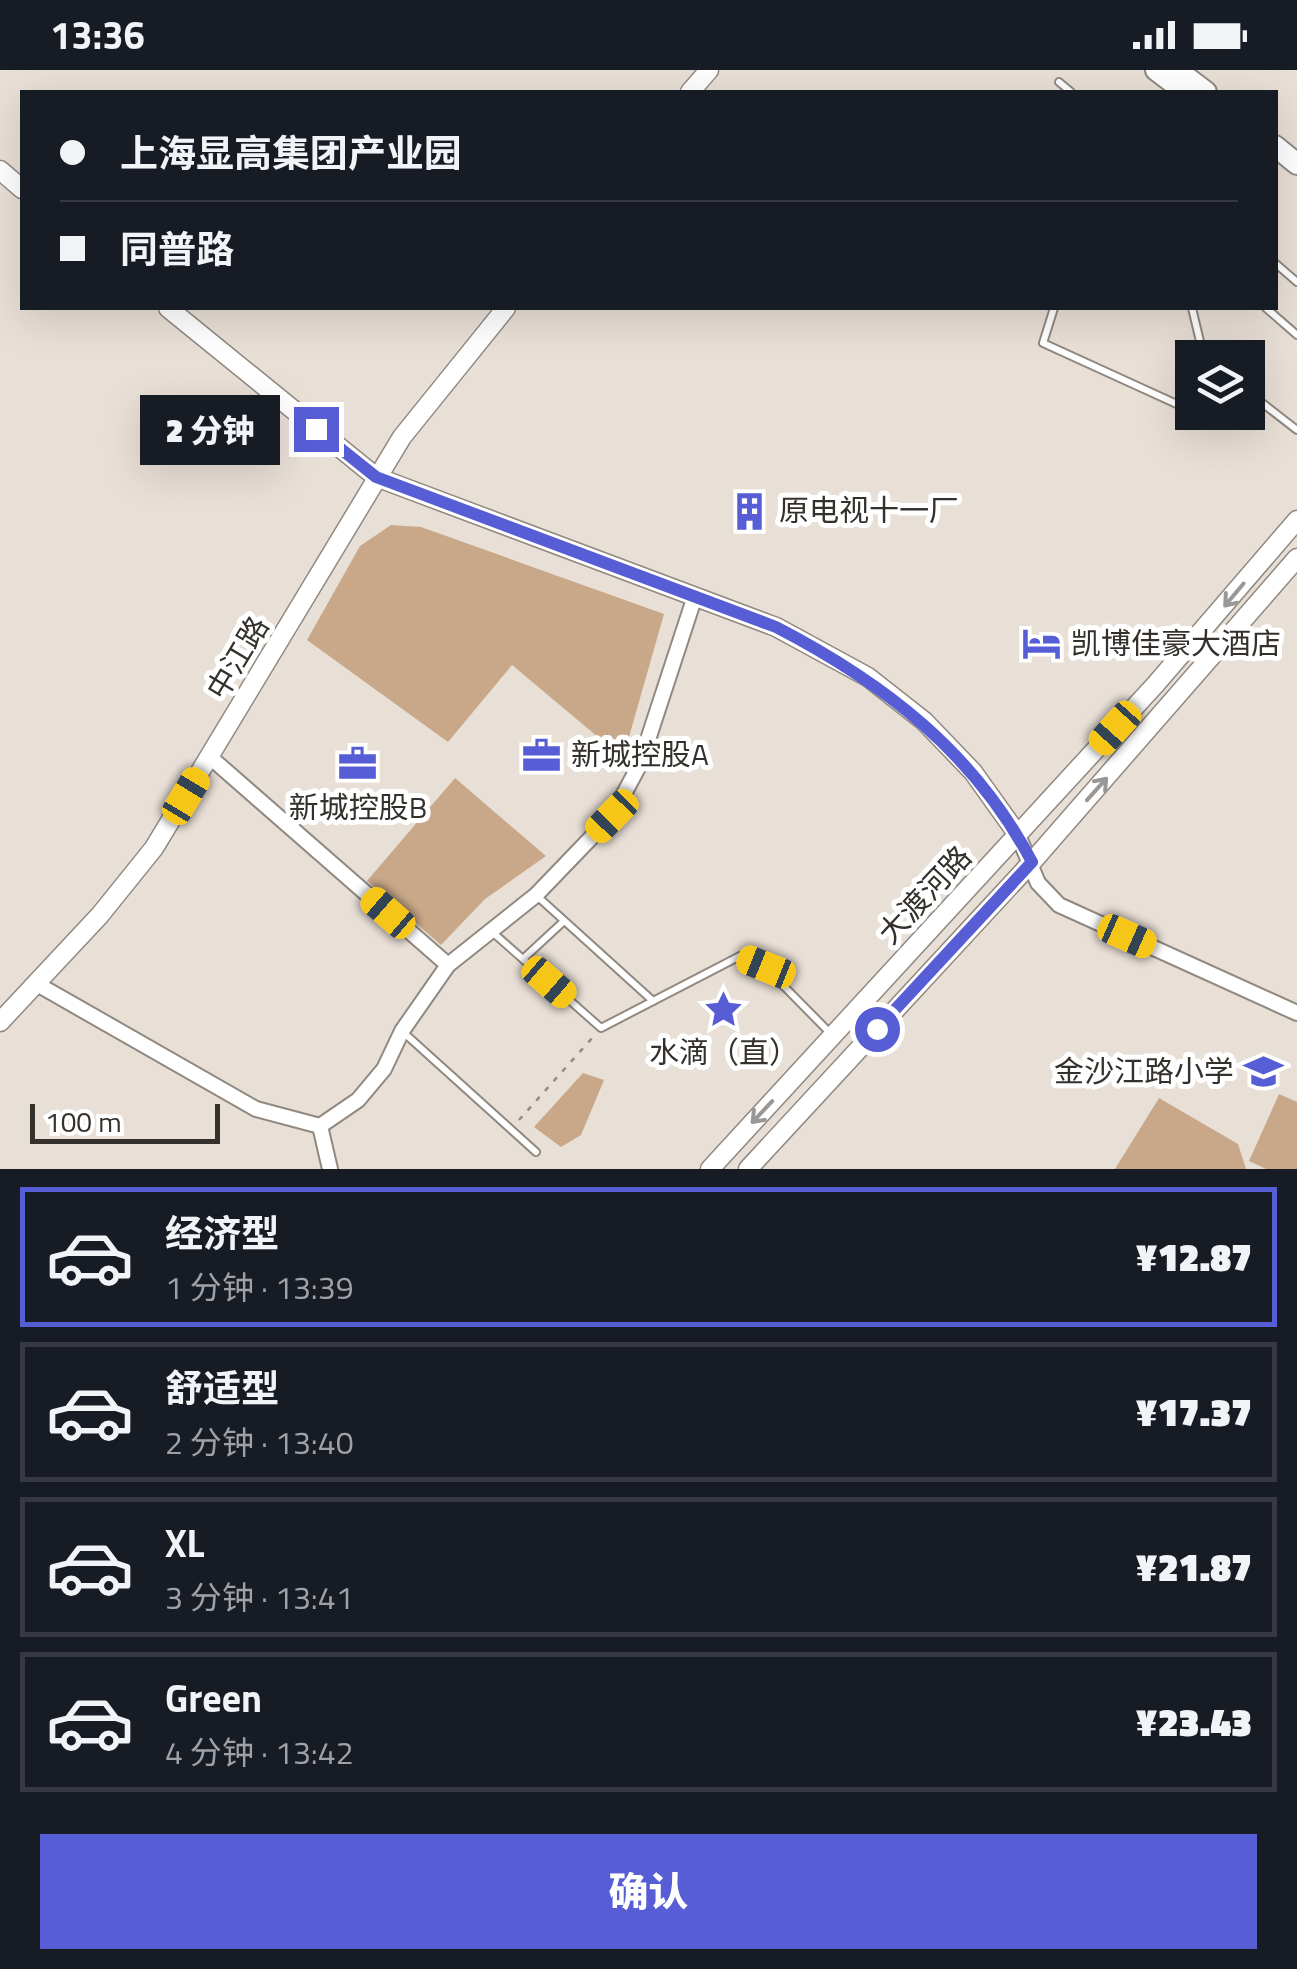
<!DOCTYPE html>
<html lang="zh">
<head>
<meta charset="utf-8">
<style>
  body { margin:0; font-family:"Titillium Web","Noto Sans SC",sans-serif; background:#20242c; color:#f1f3f6; height:100vh; display:flex; flex-direction:column; font-size:38px; white-space:nowrap }
  * { box-sizing:border-box; margin:0 }
  p { font-size:32px; color:#9ea1a6 }
  .icon { flex:none; width:55px; height:55px; fill:none; stroke:currentColor; stroke-width:2; stroke-linecap:round; stroke-linejoin:round }
  .map { position:relative; height:1099px; overflow:hidden }
  .side { display:flex; flex-direction:column; background:#171b24; flex:1 }
  .side>* { flex:none }
  .banner { position:absolute; left:20px; top:20px; width:1258px; height:220px; border-radius:0px; box-shadow:0 10px 40px #0002; display:grid; align-content:center; height:220px; padding:0 40px; background:#171b24 }
  .controls { position:absolute; left:1175px; top:270px; display:grid; gap:20px }
  .controls a { display:grid; place-items:center; width:90px; height:90px; border-radius:0px; background:#171b24; box-shadow:0 10px 40px #0002; font-size:50px }
  .scale { position:absolute; left:30px; bottom:25px; width:190px; box-sizing:border-box; padding-left:10px; border:5px solid #34312d; border-top:0; font-size:28px; line-height:35px; white-space:nowrap; color:#34312d; -webkit-text-stroke:8px #fff; paint-order:stroke }
  .end { position:absolute; width:45px; height:45px; margin:-22px; border:12px solid #575dd5; background:#fff; box-shadow:0 0 0 5px #fff }
  .from { border-radius:50% }
  .bubble { position:absolute; height:70px; border-radius:0px; background:#171b24; box-shadow:0 10px 40px #0002; font-size:32px; font-weight:800; line-height:70px; text-align:center }
  .car { position:absolute; width:30px; height:60px; margin:-30px -15px; border-radius:12px; box-shadow:0 0 8px 2px #0007; background:linear-gradient(#f5c518 24%,#345 0 40%,#f5c518 0 76%,#345 0 86%,#f5c518 0) }
  .banner b { display:flex; align-items:center; gap:35px; height:95px; font-size:38px }
  .banner b+b { border-top:2px solid #363941 }
  .banner i { width:25px; height:25px; background:#f1f3f6 }
  ul { padding:18px 0 0; list-style:none }
  li { display:flex; align-items:center; gap:30px; height:140px; margin:0 20px 15px; padding:0 20px; border:5px solid #363941; border-radius:0px }
  li div { flex:1 }
  li b { display:block; font-size:38px }
  li em { font-style:normal; font-weight:800 }
  li.active { border-color:#575dd5 }
  li>.icon { width:90px; height:90px; stroke-width:1.5 }
  .primary-button { display:flex; gap:20px; margin-top:auto; padding:20px 40px }
  .primary-button a { flex:1; height:115px; border-radius:0px; background:#575dd5; color:#fff; font-size:40px; font-weight:800; line-height:115px; text-align:center }
  .status { display:flex; justify-content:space-between; align-items:center; height:70px; padding:0 50px; background:#171b24; direction:ltr }
  .status svg { height:28px; fill:currentColor }
  .map>svg:first-child { display:block }
  .green { fill:#c9a889 }
  .lines { fill:none; stroke-linecap:round; stroke-linejoin:round }
  .lane-casing { stroke:#918880; stroke-width:10 }
  .street-casing { stroke:#918880; stroke-width:18 }
  .secondary-casing { stroke:#918880; stroke-width:21 }
  .primary-casing { stroke:#918880; stroke-width:24 }
  .path { stroke:#928c85; stroke-width:2.5; stroke-dasharray:5 8; stroke-linecap:butt }
  .lane { stroke:#fff; stroke-width:6 }
  .street { stroke:#fff; stroke-width:14 }
  .secondary { stroke:#fff; stroke-width:18 }
  .primary { stroke:#fff; stroke-width:20 }
  .oneway { stroke:#9a9896 }
  .route { stroke:#575dd5; stroke-width:12 }
  .labels { text-anchor:middle; stroke-width:10; stroke-linejoin:round; paint-order:stroke }
  .poi-label { font-size:30px; fill:#34312d; stroke:#fff; text-anchor:start }
  .street-label { font-size:30px; fill:#34312d; stroke:#fff }
</style>
</head>
<body>
<div class="status"><b>13:36</b><svg viewBox="0 0 49 12"><path d="M0 12V9h3v3zM5 12V6h3v6zM10 12V3h3v9zM15 12V0h3v12zM26 1h20v11H26zM47 4h2v5h-2z"/></svg></div>
<div class="map">
<svg width="1297" height="1099" viewBox="0 0 1297 1099">
  <rect width="100%" height="100%" fill="#e8dfd6"/>
  <g class="green">
    <polygon points="391,455 421,457 664,544 623,688 512,595 448,672 307,570 360,476"/>
    <polygon points="455,708 546,786 485,829 441,875 367,811"/>
    <polygon points="583,1003 604,1010 581,1065 561,1077 534,1057"/>
    <polygon points="1279,1024 1297,1032 1297,1099 1266,1099 1249,1091"/>
    <polygon points="1159,1028 1238,1074 1246,1099 1115,1099"/>
  </g>
  <g class="lines">
    <defs>
      <g id="lane">
        <polyline points="1059,12 1071,22"/>
        <polyline points="1275,193 1297,212"/>
        <polyline points="1054,238 1043,273 1192,341"/>
        <polyline points="1192,238 1204,288"/>
        <polyline points="1266,238 1297,265"/>
        <polyline points="1248,322 1297,360"/>
        <polyline points="1196,342 1218,352 1226,342"/>
        <polyline points="537,826 653,931"/>
        <polyline points="490,860 601,958 740,886 765,897 832,965"/>
        <polyline points="523,889 564,851"/>
        <polyline points="403,962 536,1082"/>
      </g>
      <g id="street">
        <polyline points="210,687 448,895"/>
        <polyline points="1018,765 1038,813 1059,835 1297,943"/>
        <polyline points="37,914 256,1039 320,1056 358,1030 384,999 402,961 448,895 536,825 612,746 640,694 695,526"/>
        <polyline points="320,1056 330,1099"/>
      </g>
      <g id="secondary">
        <polyline points="690,22 709,0"/>
        <polyline points="0,100 22,119"/>
        <polyline points="168,238 376,407 776,557 868,607 924,651 973,702 1018,765"/>
        <polyline points="0,952 100,845 154,778 402,367 506,238"/>
        <polyline points="710,1099 1155,615 1297,450"/>
        <polyline points="748,1099 1032,792 1297,488"/>
      </g>
      <g id="primary">
        <polyline points="1156,0 1185,22"/>
        <polyline points="1177,0 1206,22"/>
        <polyline points="1275,76 1297,94"/>
      </g>
    </defs>
    <use href="#lane" class="lane-casing"/>
    <use href="#street" class="street-casing"/>
    <use href="#secondary" class="secondary-casing"/>
    <use href="#primary" class="primary-casing"/>
    <polyline class="path" points="519,1050 593,967"/>
    <use href="#lane" class="lane"/>
    <use href="#street" class="street"/>
    <use href="#secondary" class="secondary"/>
    <use href="#primary" class="primary"/>
  </g>
  <defs><path id="oneway-shaft" d="M-6 0H5M1.5-3L5.5 0L1.5 3" fill="none" stroke-width="1.6" stroke-linecap="round" stroke-linejoin="round" transform="scale(2.5)"/></defs>
  <g class="oneway">
    <use href="#oneway-shaft" transform="translate(1234 525) rotate(130)"/>
    <use href="#oneway-shaft" transform="translate(1097 719) rotate(-48)"/>
    <use href="#oneway-shaft" transform="translate(762 1042) rotate(133)"/>
  </g>
  <g class="lines">
    <path class="route" d="M316,359L376,407L776,557C884,613 974,682 1032,792L877,959"/>
  </g>
  <defs>
    <symbol id="building-bare" viewBox="-9 -9 18 18"><path d="M-4-6H4V6H1V3H-1V6H-4ZM-2.5-4.3h1.7v1.8h-1.7ZM.8-4.3h1.7v1.8H.8ZM-2.5-1h1.7V.8h-1.7ZM.8-1h1.7V.8H.8Z" fill="#575dd5" stroke="#fff" stroke-width="2.5" paint-order="stroke"/></symbol>
    <symbol id="hotel-bare" viewBox="-9 -9 18 18"><path d="M-6-4.5h1.5V1H6V5H4.5V3h-9V5H-6ZM-4 0a1.8 1.8 0 1 1 3.6 0ZM.5 0V-2.5h3Q6-2.5 6 0Z" fill="#575dd5" stroke="#fff" stroke-width="2.5" paint-order="stroke"/></symbol>
    <symbol id="office-bare" viewBox="-9 -9 18 18"><path d="M-6-3h4V-5.5h4V-3h4V5H-6ZM-1-4.5V-3h2v-1.5ZM-6 0V1H6V0Z" fill="#575dd5" stroke="#fff" stroke-width="2.5" paint-order="stroke"/></symbol>
    <symbol id="sight-bare" viewBox="-9 -9 18 18"><path d="M0-6L1.8-2.2L6-1.7L2.9 1.2L3.7 5.4L0 3.3L-3.7 5.4L-2.9 1.2L-6-1.7L-1.8-2.2Z" fill="#575dd5" stroke="#fff" stroke-width="2.5" paint-order="stroke"/></symbol>
    <symbol id="school-bare" viewBox="-9 -9 18 18"><path d="M0-5L7-2L0 1L-7-2ZM-4 1L0 2.5L4 1V4Q0 6-4 4Z" fill="#575dd5" stroke="#fff" stroke-width="2.5" paint-order="stroke"/></symbol>
  </defs>
  <g fill-rule="evenodd">
    <use href="#building-bare" x="722" y="414" width="55" height="55"/>
    <use href="#hotel-bare" x="1014" y="546" width="55" height="55"/>
    <use href="#office-bare" x="514" y="658" width="55" height="55"/>
    <use href="#office-bare" x="330" y="666" width="55" height="55"/>
    <use href="#sight-bare" x="696" y="912" width="55" height="55"/>
    <use href="#school-bare" x="1236" y="974" width="55" height="55"/>
  </g>
  <g class="labels">
    <g class="poi-label">
      <text x="779" y="451">原电视十一厂</text>
      <text x="1071" y="584">凯博佳豪大酒店</text>
      <text x="571" y="695">新城控股A</text>
      <text x="358" y="748" text-anchor="middle">新城控股B</text>
      <text x="724" y="993" text-anchor="middle">水滴（直）</text>
      <text x="1234" y="1012" text-anchor="end">金沙江路小学</text>
    </g>
    <g class="street-label">
      <text transform="translate(238 588) rotate(-59)" y="10">中江路</text>
      <text transform="translate(925 825) rotate(-47)" y="10">大渡河路</text>
    </g>
  </g>
</svg>
<div class="controls">
<a><svg class="icon" aria-label="layers" viewBox="0 0 24 24"><path d="M12 4l9 5-9 5-9-5zM3 14l9 5 9-5"/></svg></a>
</div>
<div class="scale">100 m</div>
<i class="end from" style="left:877px;top:959px"></i>
<i class="end" style="left:316px;top:359px"></i>
<div class="bubble" style="left:140px;top:325px;width:140px">2 分钟</div>
<i class="car" style="left:1115px;top:658px;rotate:222deg"></i>
<i class="car" style="left:186px;top:726px;rotate:31deg"></i>
<i class="car" style="left:612px;top:746px;rotate:224deg"></i>
<i class="car" style="left:388px;top:843px;rotate:311deg"></i>
<i class="car" style="left:1127px;top:866px;rotate:114deg"></i>
<i class="car" style="left:766px;top:897px;rotate:292deg"></i>
<i class="car" style="left:549px;top:912px;rotate:131deg"></i>
<div class="banner">
<b><i class="from"></i>上海显高集团产业园</b>
<b><i></i>同普路</b>
</div>
</div>
<section class="side">
<ul>
<li class="active"><svg class="icon" aria-label="car" viewBox="0 0 24 24"><path d="M5 17H2v-5l4-1 3-4h7l3 4 3 1v5h-3M9 17h6M6 11h13"/><circle cx="7" cy="17" r="2"/><circle cx="17" cy="17" r="2"/></svg><div><b>经济型</b><p>1 分钟 · 13:39</p></div><em>¥12.87</em></li>
<li><svg class="icon" aria-label="car" viewBox="0 0 24 24"><path d="M5 17H2v-5l4-1 3-4h7l3 4 3 1v5h-3M9 17h6M6 11h13"/><circle cx="7" cy="17" r="2"/><circle cx="17" cy="17" r="2"/></svg><div><b>舒适型</b><p>2 分钟 · 13:40</p></div><em>¥17.37</em></li>
<li><svg class="icon" aria-label="car" viewBox="0 0 24 24"><path d="M5 17H2v-5l4-1 3-4h7l3 4 3 1v5h-3M9 17h6M6 11h13"/><circle cx="7" cy="17" r="2"/><circle cx="17" cy="17" r="2"/></svg><div><b>XL</b><p>3 分钟 · 13:41</p></div><em>¥21.87</em></li>
<li><svg class="icon" aria-label="car" viewBox="0 0 24 24"><path d="M5 17H2v-5l4-1 3-4h7l3 4 3 1v5h-3M9 17h6M6 11h13"/><circle cx="7" cy="17" r="2"/><circle cx="17" cy="17" r="2"/></svg><div><b>Green</b><p>4 分钟 · 13:42</p></div><em>¥23.43</em></li>
</ul>
<div class="primary-button"><a>确认</a></div>
</section>
</body>
</html>
